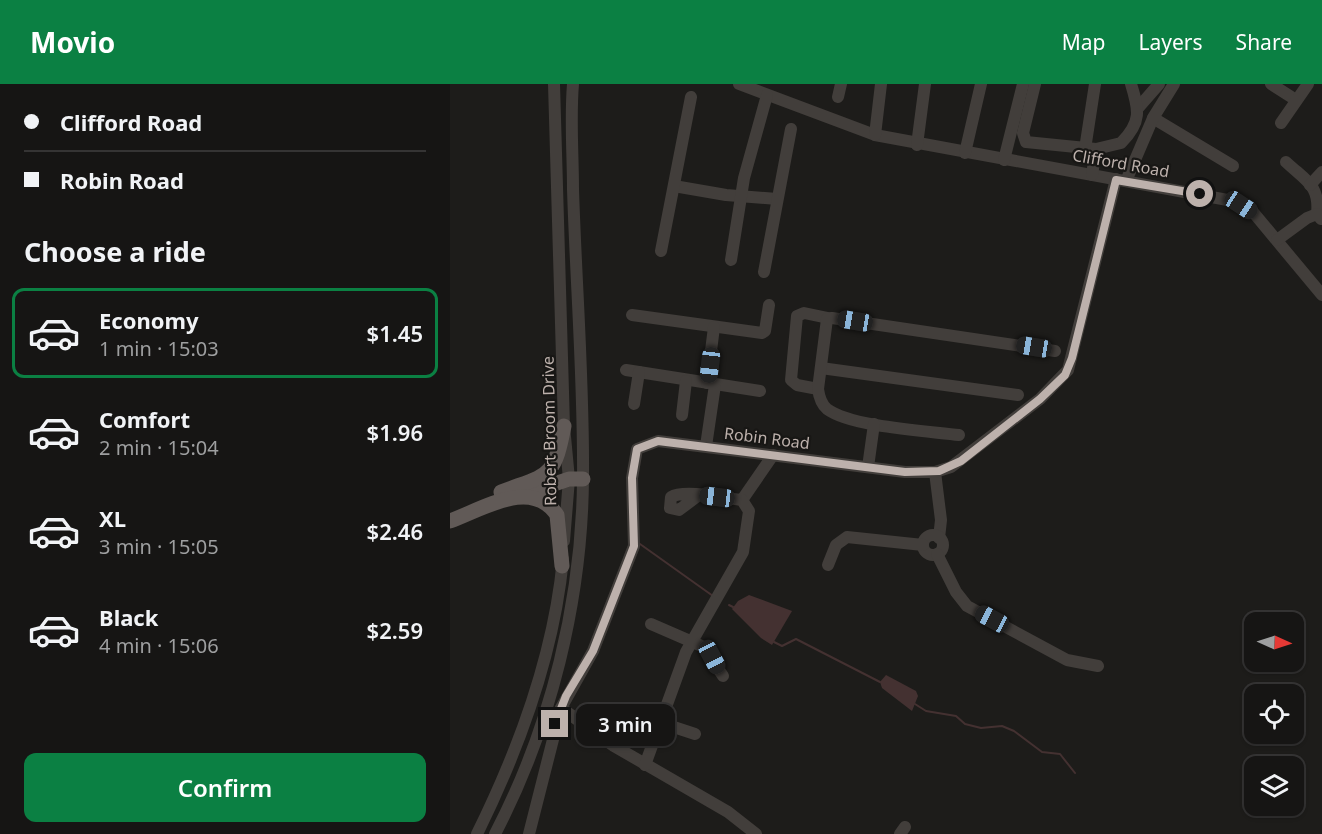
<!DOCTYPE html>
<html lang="en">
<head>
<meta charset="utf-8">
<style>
  body { margin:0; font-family:"Noto Sans",sans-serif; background:#1f1e1d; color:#f1f3f6; height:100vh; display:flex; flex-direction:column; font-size:22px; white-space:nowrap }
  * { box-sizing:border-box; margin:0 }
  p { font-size:20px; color:#9e9fa0 }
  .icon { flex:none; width:33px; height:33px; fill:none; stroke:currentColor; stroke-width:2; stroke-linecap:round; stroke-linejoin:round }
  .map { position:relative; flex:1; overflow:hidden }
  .drawer { display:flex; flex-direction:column; background:#161514; width:450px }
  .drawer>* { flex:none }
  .hud { display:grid; align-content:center; height:132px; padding:0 24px; background:#161514 }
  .needle { width:39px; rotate:93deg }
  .fabs { position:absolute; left:794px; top:528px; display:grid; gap:12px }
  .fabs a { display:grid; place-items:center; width:60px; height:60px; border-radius:12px; background:#161514; box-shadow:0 2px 4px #0004,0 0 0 2px #353434; font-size:30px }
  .end { position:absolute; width:27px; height:27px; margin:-14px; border:8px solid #bdb1ac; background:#111; box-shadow:0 0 0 3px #111 }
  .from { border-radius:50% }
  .bubble { position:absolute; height:42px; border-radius:12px; background:#161514; box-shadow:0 2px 4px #0004,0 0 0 2px #353434; font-size:20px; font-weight:600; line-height:42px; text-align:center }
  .car { position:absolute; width:18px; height:36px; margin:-18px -9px; border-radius:8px; box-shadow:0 0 4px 2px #0007; background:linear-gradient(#222 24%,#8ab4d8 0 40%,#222 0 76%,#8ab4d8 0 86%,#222 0) }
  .hud b { display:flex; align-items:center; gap:21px; height:57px; font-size:22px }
  .hud b+b { border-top:2px solid #353434 }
  .hud i { width:15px; height:15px; background:#f1f3f6 }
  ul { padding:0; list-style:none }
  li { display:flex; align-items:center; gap:18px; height:90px; margin:0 12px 9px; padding:0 12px; border:3px solid transparent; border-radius:12px }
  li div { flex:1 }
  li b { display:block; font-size:22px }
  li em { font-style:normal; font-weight:600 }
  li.selected { border-color:#0b8043 }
  li>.icon { width:54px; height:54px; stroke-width:1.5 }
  h2 { padding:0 24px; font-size:27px; line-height:72px }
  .cta { display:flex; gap:12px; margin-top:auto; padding:12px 24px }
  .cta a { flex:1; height:69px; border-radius:12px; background:#0b8043; color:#fff; font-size:24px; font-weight:600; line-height:69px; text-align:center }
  header { display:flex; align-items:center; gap:36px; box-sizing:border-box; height:84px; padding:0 30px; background:#0b8043; color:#fff }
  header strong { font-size:28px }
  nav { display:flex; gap:33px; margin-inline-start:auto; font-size:21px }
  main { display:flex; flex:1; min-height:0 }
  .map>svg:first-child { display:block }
  .water { fill:#443131 }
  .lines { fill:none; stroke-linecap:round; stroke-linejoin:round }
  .stream { stroke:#443131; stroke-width:2 }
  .minor { stroke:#423e3b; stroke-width:12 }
  .major { stroke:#615a57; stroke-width:15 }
  .route { stroke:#bdb1ac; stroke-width:8 }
  .labels { text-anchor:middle; stroke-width:4.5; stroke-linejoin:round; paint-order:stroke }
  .street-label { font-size:16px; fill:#bdb1ac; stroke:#181715 }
</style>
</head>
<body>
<header>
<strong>Movio</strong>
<nav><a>Map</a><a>Layers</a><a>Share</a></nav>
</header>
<main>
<section class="drawer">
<div class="hud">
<b><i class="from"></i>Clifford Road</b>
<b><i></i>Robin Road</b>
</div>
<h2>Choose a ride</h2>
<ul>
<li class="selected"><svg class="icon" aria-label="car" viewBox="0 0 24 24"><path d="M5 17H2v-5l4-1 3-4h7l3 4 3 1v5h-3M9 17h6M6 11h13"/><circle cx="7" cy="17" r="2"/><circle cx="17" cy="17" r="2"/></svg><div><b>Economy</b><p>1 min · 15:03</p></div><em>$1.45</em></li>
<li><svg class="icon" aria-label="car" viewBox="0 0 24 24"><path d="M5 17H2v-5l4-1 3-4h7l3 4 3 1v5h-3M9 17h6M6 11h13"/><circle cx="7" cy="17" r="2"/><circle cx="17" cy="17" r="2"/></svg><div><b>Comfort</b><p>2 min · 15:04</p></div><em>$1.96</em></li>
<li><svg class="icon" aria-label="car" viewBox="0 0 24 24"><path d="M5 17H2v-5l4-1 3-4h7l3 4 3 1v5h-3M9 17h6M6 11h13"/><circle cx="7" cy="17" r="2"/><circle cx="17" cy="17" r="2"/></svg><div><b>XL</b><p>3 min · 15:05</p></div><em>$2.46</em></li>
<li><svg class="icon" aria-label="car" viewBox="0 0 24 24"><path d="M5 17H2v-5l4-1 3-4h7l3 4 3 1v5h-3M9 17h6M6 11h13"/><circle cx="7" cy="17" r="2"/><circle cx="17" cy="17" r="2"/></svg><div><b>Black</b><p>4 min · 15:06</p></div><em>$2.59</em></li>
</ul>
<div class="cta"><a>Confirm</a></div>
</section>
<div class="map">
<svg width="872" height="750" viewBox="0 0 872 750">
  <rect width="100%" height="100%" fill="#1d1c1a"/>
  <g class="water">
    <polygon points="299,511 342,527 322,561 311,554 282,525 288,517"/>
    <polygon points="436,591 466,607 468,612 462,627 432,604 430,598"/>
  </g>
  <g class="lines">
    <g class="stream">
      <polyline points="190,460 263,512"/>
      <polyline points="279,521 283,523"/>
      <polyline points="324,558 332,562 346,555 430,598"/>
      <polyline points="465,620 476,627 506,632 515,640 531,644 552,642 564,647 592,668 610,670 625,689"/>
    </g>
    <g class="minor">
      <polyline points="104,0 114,342 119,395 114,457"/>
      <polyline points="289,0 425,51 783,117 803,128 872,211"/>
      <polyline points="585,0 573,49 576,58 646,65"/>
      <polyline points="821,0 846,16"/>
      <polyline points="388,13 391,0"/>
      <polyline points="688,24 709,0"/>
      <polyline points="703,34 783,82"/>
      <polyline points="831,39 858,0"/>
      <polyline points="425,51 431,0"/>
      <polyline points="467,61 475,0"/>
      <polyline points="635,65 645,0"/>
      <polyline points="515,69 531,0"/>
      <polyline points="554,76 573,0"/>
      <path d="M836,78C856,97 870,101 867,130L872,125"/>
      <path d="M642,91L646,65L671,59C692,38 689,26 681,0"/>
      <polyline points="676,97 703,34 724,0"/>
      <polyline points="860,101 872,88"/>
      <polyline points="224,102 276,111 327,115"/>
      <polyline points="827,156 857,134 867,130 871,135"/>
      <polyline points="211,167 241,13"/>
      <polyline points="281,176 294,94 317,11"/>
      <polyline points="314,188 341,45"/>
      <polyline points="182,231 312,249 315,247 319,221"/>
      <polyline points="371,284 568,311"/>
      <polyline points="176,286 310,307"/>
      <polyline points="257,299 264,243"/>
      <polyline points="368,305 347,301 341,296 347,232 354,229 378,234"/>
      <polyline points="184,320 189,288"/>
      <polyline points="232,331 236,297"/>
      <path d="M509,351C477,347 401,343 377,325C371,320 369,312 368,305L377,235L382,234L605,267"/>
      <polyline points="256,362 265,301"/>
      <polyline points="418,383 424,340"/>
      <polyline points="485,388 491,436 489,454"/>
      <polyline points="292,416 323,371"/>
      <circle cx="483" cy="461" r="10"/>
      <polyline points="487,470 506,508 517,522 617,576 648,582"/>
      <polyline points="378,481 386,461 397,453 473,461"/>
      <polyline points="201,540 254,563 273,592"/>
      <polyline points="111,624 164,662 278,728 306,750"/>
      <polyline points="169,625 245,650"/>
      <path d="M195,681L236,568L293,468L299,427L292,416C275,414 234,405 221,413L220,424L229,426L249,411"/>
      <path d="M27,750C69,665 104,570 113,475"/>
      <path d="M45,750C101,643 132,516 133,395C134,299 126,201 123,105C123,70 120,35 123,0"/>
      <polyline points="79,750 111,624 143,567 184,462 182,394 187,365 208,357 455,388 485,388 501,383 590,315 618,286 666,95"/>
      <polyline points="450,750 455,743"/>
    </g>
    <g class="major">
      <polyline points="84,407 119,395 133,395"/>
      <path d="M51,408C98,390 104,396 114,342"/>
      <path d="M0,437C33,425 82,393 107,431L112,482"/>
    </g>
  </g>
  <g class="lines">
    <polyline class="route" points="105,640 116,612 143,567 184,462 182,394 187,365 208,357 455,388 489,387 511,377 590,315 615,291 622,274 666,96 750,110"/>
  </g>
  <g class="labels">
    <g class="street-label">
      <text transform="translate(671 79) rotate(10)" y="6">Clifford Road</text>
      <text transform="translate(99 347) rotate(-91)" y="6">Robert Broom Drive</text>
      <text transform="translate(317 354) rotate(7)" y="6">Robin Road</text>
    </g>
  </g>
</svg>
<div class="fabs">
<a><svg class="needle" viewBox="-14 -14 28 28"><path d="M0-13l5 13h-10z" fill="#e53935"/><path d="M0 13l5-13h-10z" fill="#9e9fa0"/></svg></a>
<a><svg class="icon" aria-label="locate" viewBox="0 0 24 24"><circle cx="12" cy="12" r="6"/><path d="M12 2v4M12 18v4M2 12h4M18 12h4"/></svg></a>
<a><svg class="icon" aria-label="layers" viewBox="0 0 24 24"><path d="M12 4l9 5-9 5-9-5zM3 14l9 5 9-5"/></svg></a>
</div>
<i class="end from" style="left:750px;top:110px"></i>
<i class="end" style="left:105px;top:640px"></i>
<div class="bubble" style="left:126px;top:620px;width:99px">3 min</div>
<i class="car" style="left:791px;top:121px;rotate:123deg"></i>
<i class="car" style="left:405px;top:237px;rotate:279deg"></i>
<i class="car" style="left:584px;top:263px;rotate:279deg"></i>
<i class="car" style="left:260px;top:281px;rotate:187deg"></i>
<i class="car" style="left:267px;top:413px;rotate:277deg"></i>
<i class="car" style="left:542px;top:535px;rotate:298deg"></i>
<i class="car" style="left:262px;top:573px;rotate:152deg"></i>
</div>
</main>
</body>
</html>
